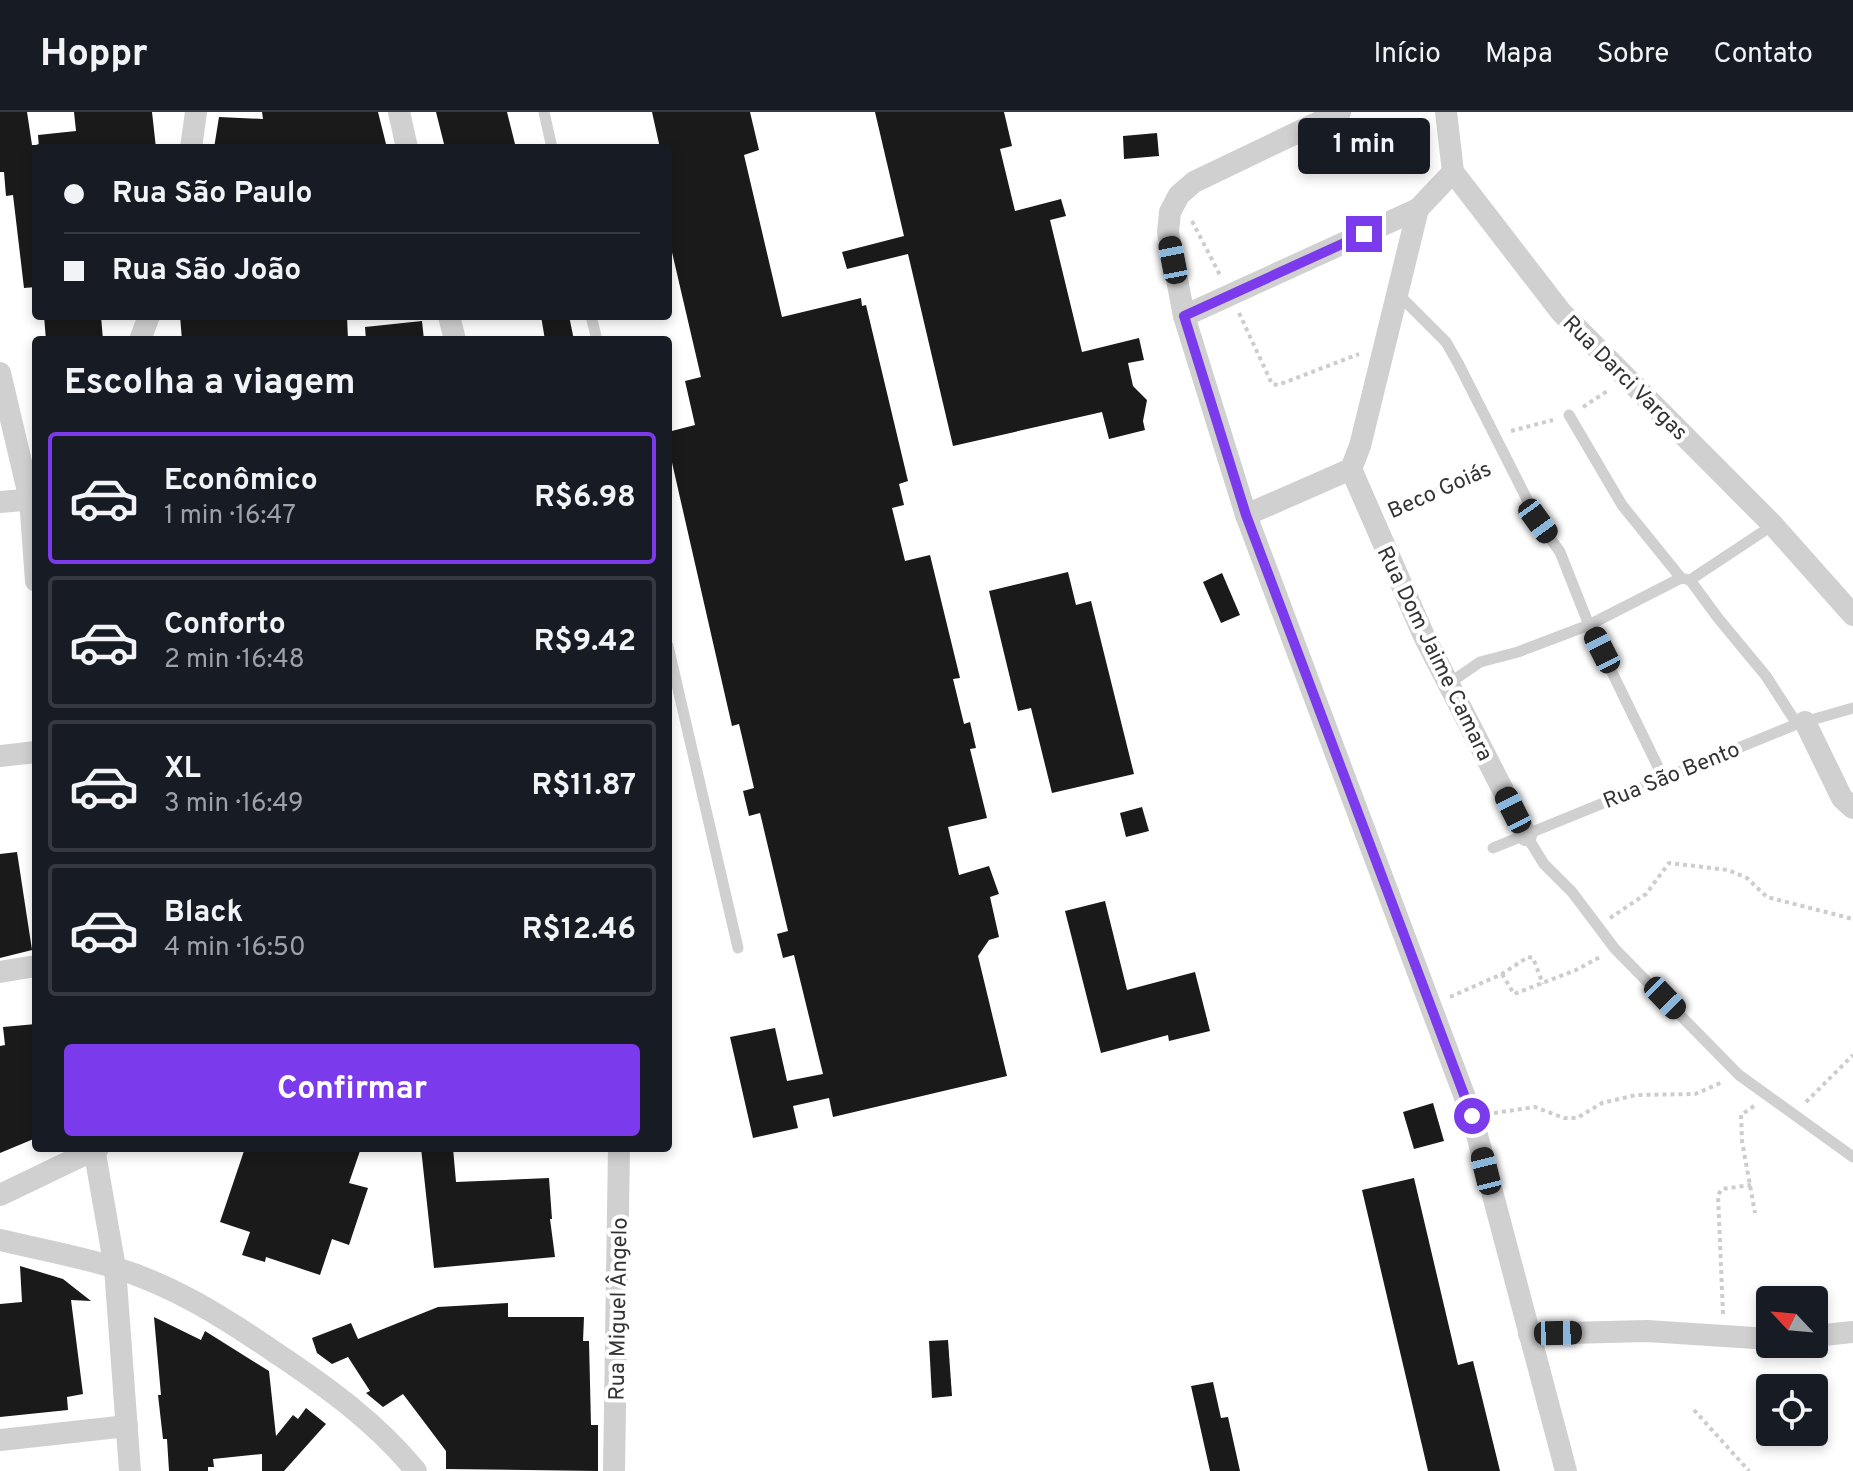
<!DOCTYPE html>
<html lang="pt">
<head>
<meta charset="utf-8">
<style>
  body { margin:0; font-family:Overpass,sans-serif; background:#20242c; color:#f1f3f6; height:100vh; display:flex; flex-direction:column; font-size:30px; white-space:nowrap }
  * { box-sizing:border-box; margin:0 }
  p { font-size:26px; color:#9ea1a6 }
  .icon { flex:none; width:44px; height:44px; fill:none; stroke:currentColor; stroke-width:2; stroke-linecap:round; stroke-linejoin:round }
  .map { position:relative; flex:1; overflow:hidden }
  .sheet { position:absolute; left:32px; top:224px; width:640px; height:816px; display:flex; flex-direction:column; background:#171b24; border-radius:8px; box-shadow:0 4px 12px #0003 }
  .sheet>* { flex:none }
  .banner { position:absolute; left:32px; top:32px; width:640px; height:176px; border-radius:8px; box-shadow:0 4px 12px #0003; display:grid; align-content:center; height:176px; padding:0 32px; background:#171b24 }
  .needle { width:52px; rotate:296deg }
  .tools { position:absolute; left:1756px; top:1174px; display:grid; gap:16px }
  .tools a { display:grid; place-items:center; width:72px; height:72px; border-radius:8px; background:#171b24; box-shadow:0 4px 12px #0003; font-size:40px }
  .end { position:absolute; width:36px; height:36px; margin:-18px; border:10px solid #7c3aed; background:#fff; box-shadow:0 0 0 4px #fff }
  .from { border-radius:50% }
  .bubble { position:absolute; height:56px; border-radius:8px; background:#171b24; box-shadow:0 4px 12px #0003; font-size:26px; font-weight:700; line-height:56px; text-align:center }
  .car { position:absolute; width:24px; height:48px; margin:-24px -12px; border-radius:10px; box-shadow:0 0 6px 2px #0007; background:linear-gradient(#222 24%,#8ab4d8 0 40%,#222 0 76%,#8ab4d8 0 86%,#222 0) }
  .banner b { display:flex; align-items:center; gap:28px; height:76px; font-size:30px }
  .banner b+b { border-top:2px solid #363941 }
  .banner i { width:20px; height:20px; background:#f1f3f6 }
  ul { padding:0; list-style:none }
  li { display:flex; align-items:center; gap:24px; height:132px; margin:0 16px 12px; padding:0 16px; border:4px solid #363941; border-radius:8px }
  li div { flex:1 }
  li b { display:block; font-size:30px }
  li em { font-style:normal; font-weight:700 }
  li.selected { border-color:#7c3aed }
  li>.icon { width:72px; height:72px; stroke-width:1.5 }
  h2 { padding:0 32px; font-size:36px; line-height:96px }
  .primary-button { display:flex; gap:16px; margin-top:auto; padding:16px 32px }
  .primary-button a { flex:1; height:92px; border-radius:8px; background:#7c3aed; color:#fff; font-size:32px; font-weight:700; line-height:92px; text-align:center }
  header { display:flex; align-items:center; gap:48px; box-sizing:border-box; height:112px; padding:0 40px; background:#171b24; border-bottom:2px solid #363941 }
  header strong { font-size:38px }
  nav { display:flex; gap:44px; margin-inline-start:auto; font-size:28px }
  .map>svg:first-child { display:block }
  .building { fill:#1a1a1a }
  .lines { fill:none; stroke-linecap:round; stroke-linejoin:round }
  .path { stroke:#cdcdcd; stroke-width:4; stroke-dasharray:4 4; stroke-linecap:butt }
  .service { stroke:#d0d0d0; stroke-width:11 }
  .minor { stroke:#d0d0d0; stroke-width:22 }
  .route { stroke:#7c3aed; stroke-width:10 }
  .labels { text-anchor:middle; stroke-width:8; stroke-linejoin:round; paint-order:stroke }
  .street-label { font-size:22px; fill:#333; stroke:#fff }
</style>
</head>
<body>
<header>
<strong>Hoppr</strong>
<nav><a>Início</a><a>Mapa</a><a>Sobre</a><a>Contato</a></nav>
</header>
<div class="map">
<svg width="1853" height="1359" viewBox="0 0 1853 1359">
  <rect width="100%" height="100%" fill="#fff"/>
  <g class="building">
    <polygon points="0,0 27,0 32,33 36,33 36,175 24,176 13,83 6,84 4,60 0,60"/>
    <polygon points="74,0 152,0 156,36 39,36 38,23 76,19"/>
    <polygon points="262,0 378,0 387,36 214,36 219,5 263,7"/>
    <polygon points="436,0 507,0 516,36 445,36"/>
    <polygon points="652,0 750,0 759,38 744,43 782,205 861,186 862,194 866,193 908,369 899,372 904,393 892,396 905,449 930,443 960,566 953,567 964,612 970,610 976,636 970,637 987,706 948,715 959,763 989,754 999,782 990,785 999,825 989,828 978,844 1007,964 833,1005 829,986 793,994 798,1016 753,1026 730,925 775,916 787,969 823,962 794,843 783,846 777,822 788,819 760,701 749,704 743,679 754,676 739,612 732,614 668,333 668,320 695,313 685,269 701,265 668,123 668,36 660,36"/>
    <polygon points="875,0 1004,0 1012,34 1000,37 1015,99 1061,87 1066,104 1050,108 1082,240 1139,226 1144,248 1128,251 1133,274 1147,288 1143,309 1145,318 1109,327 1102,300 953,334 908,142 847,157 842,140 904,124"/>
    <polygon points="1157,21 1159,44 1124,47 1123,24"/>
    <polygon points="44,204 101,204 103,228 46,228"/>
    <polygon points="180,204 347,204 348,228 182,228"/>
    <polygon points="541,204 569,204 574,228 545,228"/>
    <polygon points="422,209 424,228 366,228 365,215"/>
    <polygon points="1068,460 1076,493 1091,489 1134,662 1052,681 1031,596 1018,599 989,479"/>
    <polygon points="1222,461 1240,503 1221,511 1203,470"/>
    <polygon points="1142,695 1149,719 1126,725 1120,701"/>
    <polygon points="17,740 32,838 0,846 0,742"/>
    <polygon points="1105,789 1127,878 1195,860 1210,919 1169,929 1168,923 1101,941 1065,799"/>
    <polygon points="36,912 36,1026 0,1041 0,934 5,933 3,915"/>
    <polygon points="1433,991 1444,1029 1414,1037 1403,1000"/>
    <polygon points="245,1036 361,1036 349,1071 368,1076 349,1133 332,1127 320,1163 266,1145 265,1150 242,1143 250,1120 220,1110"/>
    <polygon points="421,1036 453,1036 456,1070 549,1066 552,1107 550,1107 555,1145 434,1156"/>
    <polygon points="1414,1066 1458,1253 1473,1249 1500,1359 1428,1359 1362,1078"/>
    <polygon points="20,1154 63,1167 91,1189 71,1188 83,1282 67,1285 68,1298 0,1305 0,1192 22,1190"/>
    <polygon points="508,1191 508,1205 584,1205 583,1229 589,1229 591,1313 598,1313 598,1359 446,1357 446,1339 403,1282 383,1295 366,1281 370,1279 348,1245 332,1252 317,1241 312,1226 351,1211 358,1227 438,1195"/>
    <polygon points="154,1205 201,1228 205,1219 269,1259 276,1324 293,1303 298,1307 306,1296 326,1312 284,1359 262,1359 262,1342 213,1347 214,1355 208,1355 208,1359 169,1359 167,1327 163,1327 158,1283 161,1283"/>
    <polygon points="948,1228 952,1284 932,1286 929,1229"/>
    <polygon points="1213,1270 1221,1306 1228,1305 1240,1359 1210,1359 1191,1274"/>
  </g>
  <g class="lines">
    <g class="path">
      <polyline points="1192,109 1221,165"/>
      <polyline points="1239,201 1272,272 1278,273 1359,242"/>
      <polyline points="1583,295 1609,278"/>
      <polyline points="1511,319 1553,308"/>
      <polyline points="1391,398 1492,353"/>
      <polyline points="1610,806 1646,782 1669,751 1728,758 1747,766 1767,785 1853,807"/>
      <polyline points="1502,862 1514,882 1576,858 1600,845"/>
      <polyline points="1450,885 1502,862 1528,845 1533,846 1543,872"/>
      <polyline points="1806,990 1853,943"/>
      <polyline points="1754,994 1741,1003 1742,1029 1755,1101"/>
      <polyline points="1494,1001 1535,995 1564,1006 1577,1006 1602,991 1636,983 1695,982 1723,970"/>
      <polyline points="1723,1202 1718,1083 1722,1077 1751,1073"/>
      <polyline points="1694,1298 1749,1359"/>
    </g>
    <g class="service">
      <polyline points="544,0 552,36"/>
      <polyline points="1398,182 1446,230 1458,251 1538,409 1560,440 1589,513 1663,665"/>
      <polyline points="591,204 597,228"/>
      <polyline points="1569,303 1622,393 1681,466"/>
      <polyline points="1690,468 1718,506 1766,564 1797,612"/>
      <polyline points="668,534 738,836"/>
      <polyline points="1448,572 1480,550 1518,540 1589,513 1681,466 1690,468 1773,413"/>
      <polyline points="1526,723 1544,752 1572,780 1615,837 1739,963 1853,1045"/>
      <polyline points="1493,736 1797,612 1853,596"/>
    </g>
    <g class="minor">
      <polyline points="399,0 407,36"/>
      <polyline points="1340,0 1194,70 1179,83 1170,100 1168,120 1184,204 1246,403 1472,1004 1566,1359"/>
      <polyline points="1446,0 1453,60 1561,200 1773,413 1853,503"/>
      <polyline points="191,36 196,0"/>
      <polyline points="449,204 455,228"/>
      <polyline points="1184,204 1418,97"/>
      <polyline points="140,228 149,204"/>
      <polyline points="0,261 30,388 36,469"/>
      <polyline points="1351,357 1424,524 1526,723"/>
      <polyline points="0,390 36,387"/>
      <polyline points="1246,403 1351,357 1360,334 1418,97 1453,60"/>
      <polyline points="1805,610 1842,686 1853,696"/>
      <polyline points="0,644 36,640"/>
      <polyline points="0,860 36,854"/>
      <polyline points="94,1036 115,1156 130,1359"/>
      <polyline points="0,1083 98,1036"/>
      <path d="M0,1128C38,1137 76,1144 113,1155C173,1173 225,1206 276,1241C327,1275 377,1311 416,1359"/>
      <polyline points="1529,1222 1647,1219 1770,1227"/>
      <polyline points="1814,1224 1853,1220"/>
      <polyline points="0,1328 127,1314"/>
      <polyline points="614,1359 619,1036"/>
    </g>
  </g>
  <g class="lines">
    <polyline class="route" points="1364,122 1184,204 1246,403 1472,1004"/>
  </g>
  <g class="labels">
    <g class="street-label">
      <text transform="translate(1626 265) rotate(45)" y="8">Rua Darci Vargas</text>
      <text transform="translate(1439 377) rotate(-24)" y="8">Beco Goiás</text>
      <text transform="translate(1436 541) rotate(64)" y="8">Rua Dom Jaime Camara</text>
      <text transform="translate(1671 662) rotate(-22)" y="8">Rua São Bento</text>
      <text transform="translate(617 1197) rotate(-89)" y="8">Rua Miguel Ângelo</text>
    </g>
  </g>
</svg>
<div class="tools">
<a><svg class="needle" viewBox="-14 -14 28 28"><path d="M0-13l5 13h-10z" fill="#e53935"/><path d="M0 13l5-13h-10z" fill="#9ea1a6"/></svg></a>
<a><svg class="icon" aria-label="locate" viewBox="0 0 24 24"><circle cx="12" cy="12" r="6"/><path d="M12 2v4M12 18v4M2 12h4M18 12h4"/></svg></a>
</div>
<i class="end from" style="left:1472px;top:1004px"></i>
<i class="end" style="left:1364px;top:122px"></i>
<div class="bubble" style="left:1298px;top:6px;width:132px">1 min</div>
<i class="car" style="left:1173px;top:148px;rotate:349deg"></i>
<i class="car" style="left:1538px;top:409px;rotate:144deg"></i>
<i class="car" style="left:1602px;top:538px;rotate:333deg"></i>
<i class="car" style="left:1513px;top:698px;rotate:333deg"></i>
<i class="car" style="left:1665px;top:886px;rotate:136deg"></i>
<i class="car" style="left:1486px;top:1059px;rotate:346deg"></i>
<i class="car" style="left:1558px;top:1221px;rotate:89deg"></i>
<div class="banner">
<b><i class="from"></i>Rua São Paulo</b>
<b><i></i>Rua São João</b>
</div>
<section class="sheet">
<h2>Escolha a viagem</h2>
<ul>
<li class="selected"><svg class="icon" aria-label="car" viewBox="0 0 24 24"><path d="M5 17H2v-5l4-1 3-4h7l3 4 3 1v5h-3M9 17h6M6 11h13"/><circle cx="7" cy="17" r="2"/><circle cx="17" cy="17" r="2"/></svg><div><b>Econômico</b><p>1 min · 16:47</p></div><em>R$6.98</em></li>
<li><svg class="icon" aria-label="car" viewBox="0 0 24 24"><path d="M5 17H2v-5l4-1 3-4h7l3 4 3 1v5h-3M9 17h6M6 11h13"/><circle cx="7" cy="17" r="2"/><circle cx="17" cy="17" r="2"/></svg><div><b>Conforto</b><p>2 min · 16:48</p></div><em>R$9.42</em></li>
<li><svg class="icon" aria-label="car" viewBox="0 0 24 24"><path d="M5 17H2v-5l4-1 3-4h7l3 4 3 1v5h-3M9 17h6M6 11h13"/><circle cx="7" cy="17" r="2"/><circle cx="17" cy="17" r="2"/></svg><div><b>XL</b><p>3 min · 16:49</p></div><em>R$11.87</em></li>
<li><svg class="icon" aria-label="car" viewBox="0 0 24 24"><path d="M5 17H2v-5l4-1 3-4h7l3 4 3 1v5h-3M9 17h6M6 11h13"/><circle cx="7" cy="17" r="2"/><circle cx="17" cy="17" r="2"/></svg><div><b>Black</b><p>4 min · 16:50</p></div><em>R$12.46</em></li>
</ul>
<div class="primary-button"><a>Confirmar</a></div>
</section>
</div>
</body>
</html>
